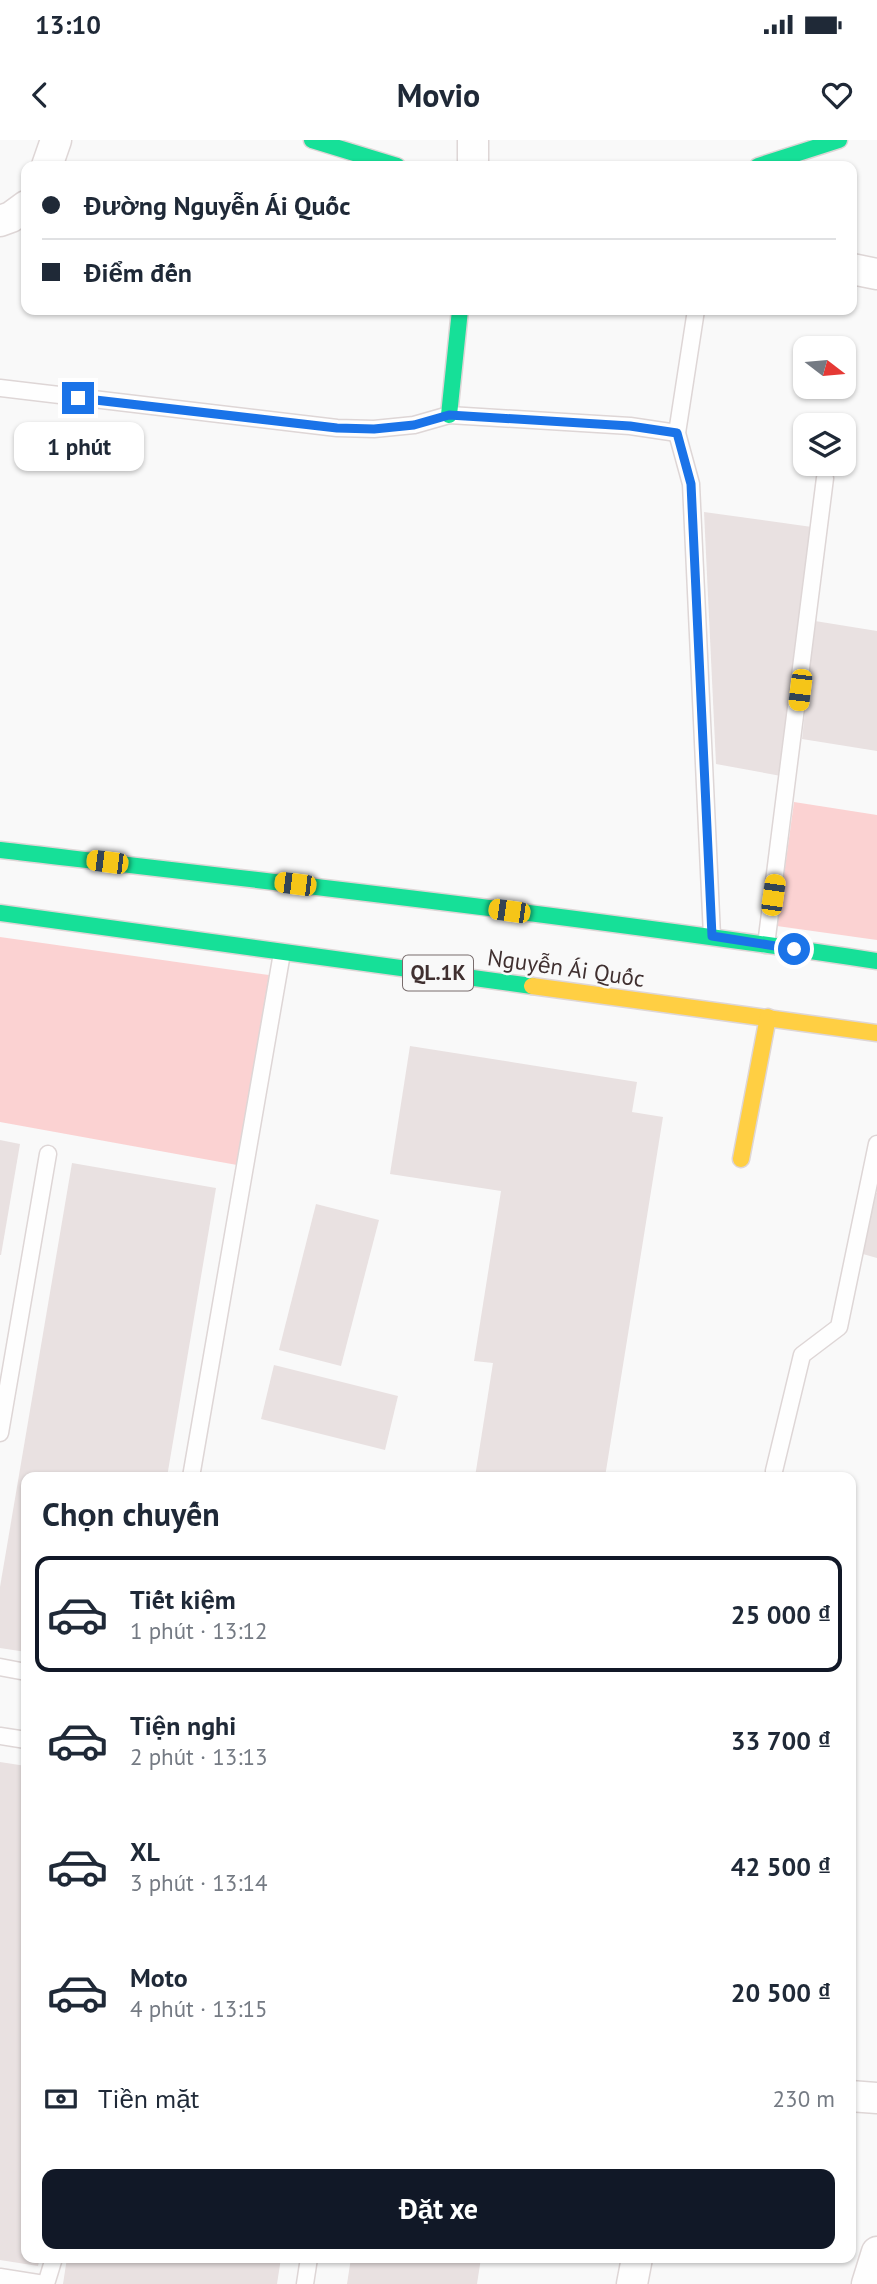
<!DOCTYPE html>
<html lang="vi">
<head>
<meta charset="utf-8">
<style>
  body { margin:0; font-family:"PT Sans",sans-serif; background:#f2f2f3; color:#1f2937; height:100vh; display:flex; flex-direction:column; font-size:26px; white-space:nowrap }
  * { box-sizing:border-box; margin:0 }
  p { font-size:23px; color:#747a83 }
  .icon { flex:none; width:38px; height:38px; fill:none; stroke:currentColor; stroke-width:2; stroke-linecap:round; stroke-linejoin:round }
  .map { position:relative; flex:1; overflow:hidden }
  .side { position:absolute; left:21px; top:1332px; width:835px; height:791px; display:flex; flex-direction:column; background:#fff; border-radius:14px; box-shadow:0 2px 5px #0004 }
  .side>* { flex:none }
  .guide { position:absolute; left:21px; top:21px; width:836px; height:154px; border-radius:14px; box-shadow:0 2px 5px #0004; display:grid; align-content:center; height:154px; padding:0 21px; background:#fff }
  .needle { width:46px; rotate:106deg }
  .controls { position:absolute; left:793px; top:196px; display:grid; gap:14px }
  .controls a { display:grid; place-items:center; width:63px; height:63px; border-radius:14px; background:#fff; box-shadow:0 2px 5px #0004; font-size:35px }
  .end { position:absolute; width:32px; height:32px; margin:-16px; border:9px solid #1a73e8; background:#fff; box-shadow:0 0 0 4px #fff }
  .from { border-radius:50% }
  .bubble { position:absolute; height:49px; border-radius:14px; background:#fff; box-shadow:0 2px 5px #0004; font-size:23px; font-weight:800; line-height:49px; text-align:center }
  .car { position:absolute; width:21px; height:42px; margin:-21px -10px; border-radius:9px; box-shadow:0 0 5px 2px #0007; background:linear-gradient(#f5c518 24%,#345 0 40%,#f5c518 0 76%,#345 0 86%,#f5c518 0) }
  .guide b { display:flex; align-items:center; gap:24px; height:66px; font-size:26px }
  .guide b+b { border-top:2px solid #e0e1e3 }
  .guide i { width:18px; height:18px; background:#1f2937 }
  ul { padding:0; list-style:none }
  li { display:flex; align-items:center; gap:21px; height:116px; margin:0 14px 10px; padding:0 7px; border:4px solid transparent; border-radius:14px }
  li div { flex:1 }
  li b { display:block; font-size:26px }
  li em { font-style:normal; font-weight:800 }
  li.selected { border-color:#111827 }
  li>.icon { width:63px; height:63px; stroke-width:1.5 }
  h2 { padding:0 21px; font-size:32px; line-height:84px }
  .pay { display:flex; align-items:center; gap:18px; height:77px; padding:0 21px; font-size:26px }
  .pay p { margin-inline-start:auto }
  .primary-button { display:flex; gap:14px; margin-top:auto; padding:14px 21px }
  .primary-button a { flex:1; height:80px; border-radius:14px; background:#111827; color:#fff; font-size:28px; font-weight:800; line-height:80px; text-align:center }
  .status { display:flex; justify-content:space-between; align-items:center; height:49px; padding:0 35px; background:#fff; direction:ltr }
  .status svg { height:19px; fill:currentColor }
  header { display:flex; justify-content:space-between; align-items:center; height:91px; padding:0 21px; background:#fff; font-size:32px; font-weight:800 }
  .map>svg:first-child { display:block }
  .green { fill:#fbd2d2 }
  .building { fill:#e9e1e1 }
  .lines { fill:none; stroke-linecap:round; stroke-linejoin:round }
  .lane-casing { stroke:#ded6d6; stroke-width:19 }
  .street-casing { stroke:#ded6d6; stroke-width:33 }
  .fast-casing { stroke:#ded6d6; stroke-width:19 }
  .slow-casing { stroke:#ded6d6; stroke-width:19 }
  .lane { stroke:#fefefe; stroke-width:16 }
  .street { stroke:#fefefe; stroke-width:30 }
  .fast { stroke:#16e098; stroke-width:16 }
  .slow { stroke:#ffcf43; stroke-width:16 }
  .route { stroke:#1a73e8; stroke-width:9 }
  .labels { text-anchor:middle; stroke-width:5; stroke-linejoin:round; paint-order:stroke }
  .shield { fill:#f9f9f9; stroke:#786c6c; stroke-width:2 }
  .shield-label { font-size:21px; font-weight:bold; fill:#403030 }
  .street-label { font-size:23px; fill:#403030; stroke:#f9f9f9 }
</style>
</head>
<body>
<div class="status"><b>13:10</b><svg viewBox="0 0 49 12"><path d="M0 12V9h3v3zM5 12V6h3v6zM10 12V3h3v9zM15 12V0h3v12zM26 1h20v11H26zM47 4h2v5h-2z"/></svg></div>
<header><svg class="icon" aria-label="back" viewBox="0 0 24 24"><path d="M15 5l-7 7 7 7"/></svg>Movio<svg class="icon" aria-label="heart" viewBox="0 0 24 24"><path d="M12 20l-8-8c-3-5 5-10 8-4 3-6 11-1 8 4z"/></svg></header>
<div class="map">
<svg width="877" height="2144" viewBox="0 0 877 2144">
  <rect width="100%" height="100%" fill="#f9f9f9"/>
  <g class="green">
    <polygon points="794,662 877,675 877,800 777,786"/>
    <polygon points="0,797 269,835 237,1025 0,982"/>
  </g>
  <g class="building">
    <polygon points="704,372 812,387 781,636 716,624"/>
    <polygon points="815,481 877,491 877,611 802,599"/>
    <polygon points="410,906 637,942 632,972 663,977 605,1337 475,1337 493,1223 474,1221 501,1051 390,1034"/>
    <polygon points="0,1000 20,1004 1,1115 0,1115"/>
    <polygon points="72,1023 216,1048 167,1337 26,1337 26,1512 0,1508 0,1447"/>
    <polygon points="876,1053 877,1053 877,1118 863,1114"/>
    <polygon points="316,1064 379,1080 341,1226 279,1210"/>
    <polygon points="274,1225 398,1256 385,1310 261,1279"/>
    <polygon points="0,1622 26,1626 26,2118 40,2118 38,2126 0,2120"/>
    <polygon points="67,2118 281,2118 277,2144 63,2144"/>
    <polygon points="351,2118 481,2118 477,2144 347,2144"/>
  </g>
  <g class="lines">
    <defs>
      <g id="lane">
        <polyline points="696,170 677,293 691,344 712,796"/>
        <polyline points="0,248 337,288 374,289 414,285 449,275 630,286 677,293"/>
        <polyline points="766,805 825,338"/>
        <polyline points="0,1293 48,1014"/>
        <polyline points="774,1331 802,1215 839,1187 877,1004"/>
        <polyline points="191,1337 282,813"/>
        <polyline points="0,1527 26,1532"/>
        <polyline points="0,1596 26,1600"/>
        <polyline points="0,2137 44,2144"/>
        <polyline points="46,2144 54,2118"/>
        <polyline points="305,2144 309,2118"/>
      </g>
      <g id="street">
        <polyline points="47,26 56,0"/>
        <polyline points="473,26 473,0"/>
        <polyline points="0,81 11,77 26,66"/>
        <polyline points="852,129 877,134"/>
        <polyline points="850,1956 877,1958"/>
        <polyline points="632,2144 637,2118"/>
        <polyline points="867,2144 877,2112"/>
      </g>
      <g id="fast">
        <polyline points="312,0 397,26"/>
        <polyline points="758,26 839,0"/>
        <polyline points="449,275 460,170"/>
        <path d="M0,710C293,744 586,777 877,821"/>
        <polyline points="0,773 532,846"/>
      </g>
      <g id="slow">
        <polyline points="532,846 877,893"/>
        <polyline points="741,1019 768,877"/>
      </g>
    </defs>
    <use href="#lane" class="lane-casing"/>
    <use href="#street" class="street-casing"/>
    <use href="#fast" class="fast-casing"/>
    <use href="#slow" class="slow-casing"/>
    <use href="#lane" class="lane"/>
    <use href="#street" class="street"/>
    <use href="#fast" class="fast"/>
    <use href="#slow" class="slow"/>
  </g>
  <g class="lines">
    <polyline class="route" points="78,258 337,288 374,289 414,285 449,275 630,286 677,293 691,344 712,796 794,809"/>
  </g>
  <g class="labels">
    <rect class="shield" x="403" y="815.5" width="70" height="35" rx="5"/>
    <g class="shield-label">
      <text x="438" y="840">QL.1K</text>
    </g>
    <g class="street-label">
      <text transform="translate(566 828) rotate(8)" y="8">Nguyễn Ái Quốc</text>
    </g>
  </g>
</svg>
<div class="controls">
<a><svg class="needle" viewBox="-14 -14 28 28"><path d="M0-13l5 13h-10z" fill="#e53935"/><path d="M0 13l5-13h-10z" fill="#747a83"/></svg></a>
<a><svg class="icon" aria-label="layers" viewBox="0 0 24 24"><path d="M12 4l9 5-9 5-9-5zM3 14l9 5 9-5"/></svg></a>
</div>
<i class="end from" style="left:794px;top:809px"></i>
<i class="end" style="left:78px;top:258px"></i>
<div class="bubble" style="left:14px;top:282px;width:130px">1 phút</div>
<i class="car" style="left:800px;top:550px;rotate:187deg"></i>
<i class="car" style="left:107px;top:722px;rotate:277deg"></i>
<i class="car" style="left:295px;top:744px;rotate:277deg"></i>
<i class="car" style="left:773px;top:755px;rotate:8deg"></i>
<i class="car" style="left:509px;top:771px;rotate:278deg"></i>
<div class="guide">
<b><i class="from"></i>Đường Nguyễn Ái Quốc</b>
<b><i></i>Điểm đến</b>
</div>
<section class="side">
<h2>Chọn chuyến</h2>
<ul>
<li class="selected"><svg class="icon" aria-label="car" viewBox="0 0 24 24"><path d="M5 17H2v-5l4-1 3-4h7l3 4 3 1v5h-3M9 17h6M6 11h13"/><circle cx="7" cy="17" r="2"/><circle cx="17" cy="17" r="2"/></svg><div><b>Tiết kiệm</b><p>1 phút · 13:12</p></div><em>25 000 ₫</em></li>
<li><svg class="icon" aria-label="car" viewBox="0 0 24 24"><path d="M5 17H2v-5l4-1 3-4h7l3 4 3 1v5h-3M9 17h6M6 11h13"/><circle cx="7" cy="17" r="2"/><circle cx="17" cy="17" r="2"/></svg><div><b>Tiện nghi</b><p>2 phút · 13:13</p></div><em>33 700 ₫</em></li>
<li><svg class="icon" aria-label="car" viewBox="0 0 24 24"><path d="M5 17H2v-5l4-1 3-4h7l3 4 3 1v5h-3M9 17h6M6 11h13"/><circle cx="7" cy="17" r="2"/><circle cx="17" cy="17" r="2"/></svg><div><b>XL</b><p>3 phút · 13:14</p></div><em>42 500 ₫</em></li>
<li><svg class="icon" aria-label="car" viewBox="0 0 24 24"><path d="M5 17H2v-5l4-1 3-4h7l3 4 3 1v5h-3M9 17h6M6 11h13"/><circle cx="7" cy="17" r="2"/><circle cx="17" cy="17" r="2"/></svg><div><b>Moto</b><p>4 phút · 13:15</p></div><em>20 500 ₫</em></li>
</ul>
<div class="pay"><svg class="icon" aria-label="cash" viewBox="0 0 24 24"><path d="M3 7h18v10H3z"/><circle cx="12" cy="12" r="2"/></svg>Tiền mặt<p>230 m</p></div>
<div class="primary-button"><a>Đặt xe</a></div>
</section>
</div>
</body>
</html>
